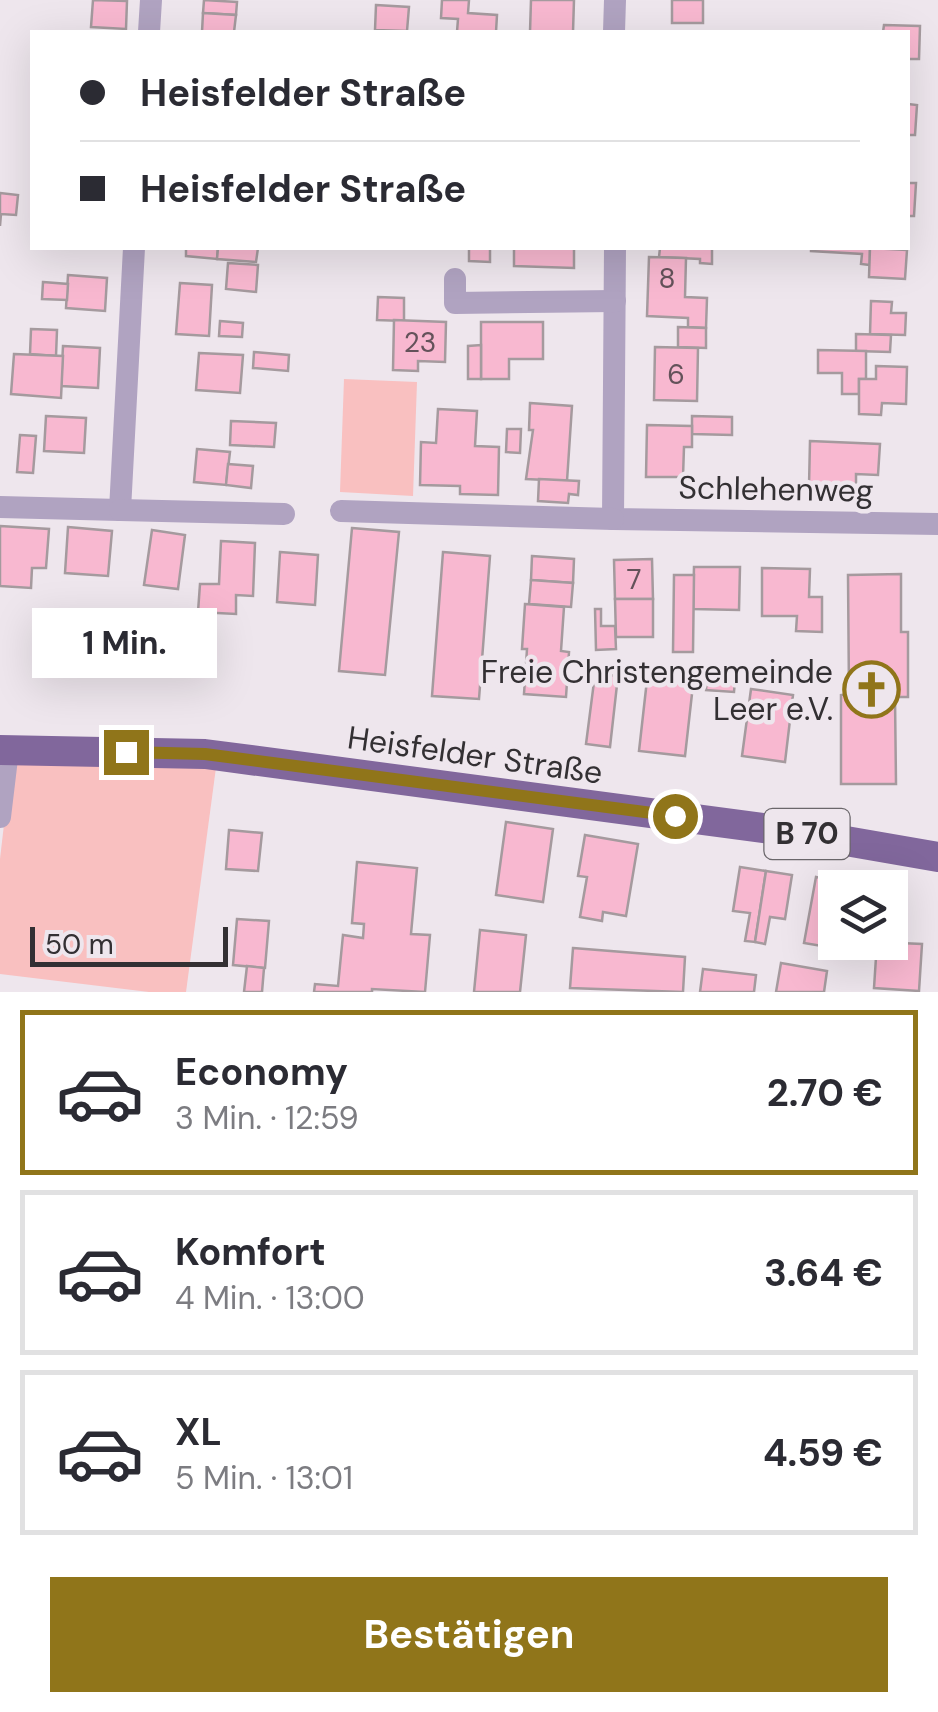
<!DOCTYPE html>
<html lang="de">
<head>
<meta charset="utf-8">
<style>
  body { margin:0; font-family:"DM Sans",sans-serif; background:#f2f2f3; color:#2b2b33; height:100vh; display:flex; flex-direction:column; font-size:38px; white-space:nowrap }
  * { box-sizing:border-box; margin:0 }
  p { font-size:32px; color:#7c7c81 }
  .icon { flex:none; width:55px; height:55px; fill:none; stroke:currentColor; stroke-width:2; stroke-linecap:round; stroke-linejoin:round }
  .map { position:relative; height:992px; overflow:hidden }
  .drawer { display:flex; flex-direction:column; background:#fff; flex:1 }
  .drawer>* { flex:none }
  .guide { position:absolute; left:30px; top:30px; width:880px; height:220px; border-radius:0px; box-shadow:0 10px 40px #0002; display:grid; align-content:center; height:220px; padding:0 50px; background:#fff }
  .buttons { position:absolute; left:818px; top:870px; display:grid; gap:20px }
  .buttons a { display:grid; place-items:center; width:90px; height:90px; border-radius:0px; background:#fff; box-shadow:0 10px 40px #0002; font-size:50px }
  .scale { position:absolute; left:30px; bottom:25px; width:198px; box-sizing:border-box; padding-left:10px; border:5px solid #333033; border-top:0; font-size:28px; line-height:35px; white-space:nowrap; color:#333033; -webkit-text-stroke:8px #eee6ed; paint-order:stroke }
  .end { position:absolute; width:45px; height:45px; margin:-22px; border:12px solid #90751a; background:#fff; box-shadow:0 0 0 5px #fff }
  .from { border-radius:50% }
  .bubble { position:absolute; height:70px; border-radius:0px; background:#fff; box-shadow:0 10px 40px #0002; font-size:32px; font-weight:700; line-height:70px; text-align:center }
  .guide b { display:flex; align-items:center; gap:35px; height:95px; font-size:38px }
  .guide b+b { border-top:2px solid #e1e1e2 }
  .guide i { width:25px; height:25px; background:#2b2b33 }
  ul { padding:18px 0 0; list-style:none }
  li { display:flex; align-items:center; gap:30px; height:165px; margin:0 20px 15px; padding:0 30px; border:5px solid #e1e1e2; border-radius:0px }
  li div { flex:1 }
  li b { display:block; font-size:38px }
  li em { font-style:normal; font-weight:700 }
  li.selected { border-color:#90751a }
  li>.icon { width:90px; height:90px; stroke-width:1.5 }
  .action { display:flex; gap:20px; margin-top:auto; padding:20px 50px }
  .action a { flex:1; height:115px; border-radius:0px; background:#90751a; color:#fff; font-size:40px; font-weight:700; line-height:115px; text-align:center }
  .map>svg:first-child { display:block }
  .green { fill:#f9c0c0 }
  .building { fill:#f8b8d0; stroke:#a59a9e; stroke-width:2.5 }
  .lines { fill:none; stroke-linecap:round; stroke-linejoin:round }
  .street { stroke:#b0a3c1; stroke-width:22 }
  .primary { stroke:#81679c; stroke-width:30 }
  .route { stroke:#90751a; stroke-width:12 }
  .labels { text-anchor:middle; stroke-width:9; stroke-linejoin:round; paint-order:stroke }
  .number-label { font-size:28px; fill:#64525a }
  .shield { fill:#eee6ed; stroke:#6b676b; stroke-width:2.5 }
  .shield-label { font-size:30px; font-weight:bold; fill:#333033 }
  .street-label { font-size:32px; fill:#333033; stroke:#eee6ed }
  .poi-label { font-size:32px; fill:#333033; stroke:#eee6ed; text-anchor:end }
</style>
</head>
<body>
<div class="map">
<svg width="938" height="992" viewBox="0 0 938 992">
  <rect width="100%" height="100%" fill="#eee6ed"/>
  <g class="green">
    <polygon points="344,379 417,382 413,496 340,492"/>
    <polygon points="12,756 217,760 186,992 149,992 0,974 0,859"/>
  </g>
  <g class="building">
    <polygon points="93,0 127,1 126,29 91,27"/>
    <polygon points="204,0 237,2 236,15 203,13"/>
    <polygon points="442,0 469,0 468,13 497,15 496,32 457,32 458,19 441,18"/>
    <polygon points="531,0 574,0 573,32 530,32"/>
    <rect x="672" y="0" width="31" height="23"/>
    <polygon points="376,5 409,7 407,31 375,30"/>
    <polygon points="203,13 236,15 234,32 202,32"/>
    <polygon points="884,25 920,26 919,59 908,59 908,32 860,32 883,32"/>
    <polygon points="908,104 917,105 915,135 908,135"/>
    <polygon points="908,183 916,183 914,216 908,216"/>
    <polygon points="0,193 18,195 16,215 1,214 0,226"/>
    <polygon points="186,248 218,248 217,259 186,256"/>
    <polygon points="218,248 258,248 256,262 217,259"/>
    <polygon points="469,248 490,248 490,262 469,261"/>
    <polygon points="514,248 574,248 574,268 514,266"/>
    <polygon points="660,248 712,248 712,264 700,263 700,259 659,257"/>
    <polygon points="811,248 891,248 870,248 870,265 861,264 862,254 811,251"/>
    <polygon points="870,248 907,250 905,279 869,277"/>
    <polygon points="649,257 686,258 685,297 707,298 706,328 688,327 688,318 647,316"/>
    <polygon points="228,263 258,265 256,292 226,289"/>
    <polygon points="68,275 107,278 105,311 66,308"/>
    <polygon points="43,282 68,284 67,300 42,299"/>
    <polygon points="180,283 212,285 209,336 176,334"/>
    <polygon points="378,297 404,298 404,321 377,320"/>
    <polygon points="871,301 892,302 891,313 906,313 905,335 870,334"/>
    <polygon points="394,320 446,322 445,362 418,361 418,371 393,370"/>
    <polygon points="220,321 243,323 242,337 219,336"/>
    <polygon points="481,322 543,322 543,359 509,359 509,379 481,379"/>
    <polygon points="678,327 706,328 706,348 678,347"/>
    <polygon points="31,329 57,330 56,356 30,354"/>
    <polygon points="856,334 891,335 890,352 856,351"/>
    <polygon points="481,345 481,379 468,379 468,346"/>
    <polygon points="63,346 100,348 98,388 61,386"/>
    <polygon points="655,347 698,348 697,401 654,400"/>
    <polygon points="818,350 866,351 866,379 859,379 859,394 842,394 842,373 818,373"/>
    <polygon points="254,352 289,355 288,371 253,368"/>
    <polygon points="199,353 243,355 240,393 196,390"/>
    <polygon points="14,354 63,356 61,398 11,394"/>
    <polygon points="876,366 907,367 906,404 882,403 881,415 859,414 859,379 876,379"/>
    <polygon points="530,403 572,406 567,481 526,479 533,430 529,430"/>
    <polygon points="438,409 477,411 475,446 499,447 498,495 460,494 460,486 420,485 421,442 436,443"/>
    <polygon points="46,416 86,418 84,453 44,451"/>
    <polygon points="692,416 732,417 732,435 692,434"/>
    <polygon points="231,421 276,423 274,447 230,445"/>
    <polygon points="647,425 692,426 692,447 684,447 683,477 646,477"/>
    <polygon points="507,429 521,429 520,453 506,452"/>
    <polygon points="20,435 36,436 33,473 17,472"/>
    <polygon points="810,441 880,444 878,475 856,474 856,488 809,486"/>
    <polygon points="197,449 230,452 226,485 194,482"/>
    <polygon points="228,464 253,466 251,488 226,485"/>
    <polygon points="539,479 579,481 578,495 569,494 568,503 538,501"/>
    <polygon points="0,526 49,529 46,568 32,568 31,588 0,586"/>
    <polygon points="68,527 112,531 108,576 65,573"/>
    <polygon points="352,528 399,532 385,675 339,671"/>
    <polygon points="152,530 185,535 178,589 144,585"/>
    <polygon points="221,541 255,543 253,596 236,595 236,614 198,612 200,584 219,584"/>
    <polygon points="280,552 318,555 315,605 277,602"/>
    <polygon points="443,552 490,556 479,699 432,696"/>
    <polygon points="532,556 574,559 573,583 531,580"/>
    <polygon points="652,559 653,599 615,599 614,560"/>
    <polygon points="694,567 740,567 739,610 693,609"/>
    <polygon points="762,568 810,569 809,597 822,597 822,632 796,631 797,616 762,616"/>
    <polygon points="901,574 901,632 908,632 908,697 895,697 896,784 841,784 841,695 849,694 848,575"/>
    <polygon points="674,575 694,575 693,652 673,652"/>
    <polygon points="531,580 573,583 571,607 529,604"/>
    <polygon points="615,599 653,599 653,637 616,637"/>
    <polygon points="525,604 564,607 561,651 569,652 566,697 524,694 527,649 522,649"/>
    <polygon points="595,609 601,609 601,626 615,626 616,649 596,650"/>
    <polygon points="708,665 736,667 734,692 706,690"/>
    <polygon points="648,671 694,676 685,756 639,751"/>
    <polygon points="595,674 618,676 610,747 586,744"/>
    <polygon points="751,689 793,695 785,762 742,756"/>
    <polygon points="506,822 553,829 543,902 496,895"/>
    <polygon points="229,830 262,833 258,871 226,869"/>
    <polygon points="585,835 638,844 626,916 603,912 602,921 580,917 587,877 578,876"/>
    <polygon points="357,862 417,868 411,934 430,935 425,992 372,989 372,992 314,992 315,984 338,986 343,935 363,938 364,924 352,923"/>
    <polygon points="740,867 766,871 755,942 745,941 750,913 733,911"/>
    <polygon points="766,871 792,875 785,919 770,917 765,944 755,942"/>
    <polygon points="816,877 852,884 851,888 835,888 835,942 841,942 840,949 804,943"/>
    <polygon points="237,919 269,921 265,968 233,965"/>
    <polygon points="480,930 526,935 520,992 474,992"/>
    <polygon points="877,942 922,944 919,991 874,988"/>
    <polygon points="573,948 685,957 683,992 570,988"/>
    <polygon points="781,963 827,971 824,992 776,992"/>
    <polygon points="247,966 264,968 262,992 244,992"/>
    <polygon points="703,969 756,975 754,992 700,992"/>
  </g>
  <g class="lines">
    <g class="street">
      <polyline points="149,32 151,0"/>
      <polyline points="614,32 615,0"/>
      <polyline points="615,248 613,519 938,524"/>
      <polyline points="455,279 455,303 615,301"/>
      <polyline points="0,507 120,510 134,248"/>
      <polyline points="120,510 284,514"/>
      <polyline points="341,511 613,519"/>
      <polyline points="0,817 8,750"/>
    </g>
    <polyline class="primary" points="0,750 205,754 794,832 938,857"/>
  </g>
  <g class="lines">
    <polyline class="route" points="126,752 205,754 675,816"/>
  </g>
  <defs>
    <symbol id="church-ring" viewBox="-11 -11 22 22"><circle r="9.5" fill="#eee6ed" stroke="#90751a" stroke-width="1.5"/><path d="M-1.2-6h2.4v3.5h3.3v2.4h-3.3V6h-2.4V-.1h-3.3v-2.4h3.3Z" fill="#90751a"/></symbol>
  </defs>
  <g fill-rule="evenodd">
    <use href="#church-ring" x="840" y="658" width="63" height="63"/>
  </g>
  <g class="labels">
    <g class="number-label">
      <text x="667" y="288">8</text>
      <text x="420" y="352">23</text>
      <text x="676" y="384">6</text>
      <text x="634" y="589">7</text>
    </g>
    <rect class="shield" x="764.5" y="809" width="85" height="50" rx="8"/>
    <g class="shield-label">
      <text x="807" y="844">B 70</text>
    </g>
    <g class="street-label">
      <text transform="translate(776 489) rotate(1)" y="11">Schlehenweg</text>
      <text transform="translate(475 755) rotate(8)" y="11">Heisfelder Straße</text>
    </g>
    <g class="poi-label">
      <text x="833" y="683">Freie Christengemeinde<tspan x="833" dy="37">Leer e.V.</tspan></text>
    </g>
  </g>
</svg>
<div class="buttons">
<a><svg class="icon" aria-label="layers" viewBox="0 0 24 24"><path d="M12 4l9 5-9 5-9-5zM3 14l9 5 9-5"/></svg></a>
</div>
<div class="scale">50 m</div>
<i class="end from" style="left:675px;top:816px"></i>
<i class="end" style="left:126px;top:752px"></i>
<div class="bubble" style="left:32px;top:608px;width:185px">1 Min.</div>
<div class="guide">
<b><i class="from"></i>Heisfelder Straße</b>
<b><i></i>Heisfelder Straße</b>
</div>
</div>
<section class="drawer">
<ul>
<li class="selected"><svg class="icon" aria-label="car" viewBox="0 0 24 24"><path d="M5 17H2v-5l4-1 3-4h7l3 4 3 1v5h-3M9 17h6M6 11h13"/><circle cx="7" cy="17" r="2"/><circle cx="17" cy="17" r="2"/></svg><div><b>Economy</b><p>3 Min. · 12:59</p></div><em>2.70 €</em></li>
<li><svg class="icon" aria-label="car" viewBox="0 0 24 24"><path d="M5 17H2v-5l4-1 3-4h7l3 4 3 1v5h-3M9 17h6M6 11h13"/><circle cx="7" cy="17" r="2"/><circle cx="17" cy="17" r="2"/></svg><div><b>Komfort</b><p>4 Min. · 13:00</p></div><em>3.64 €</em></li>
<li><svg class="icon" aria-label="car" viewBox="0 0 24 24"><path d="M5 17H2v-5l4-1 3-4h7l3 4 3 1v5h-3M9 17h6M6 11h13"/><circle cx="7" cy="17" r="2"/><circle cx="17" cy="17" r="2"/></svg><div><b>XL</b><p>5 Min. · 13:01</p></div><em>4.59 €</em></li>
</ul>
<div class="action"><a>Bestätigen</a></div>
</section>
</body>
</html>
